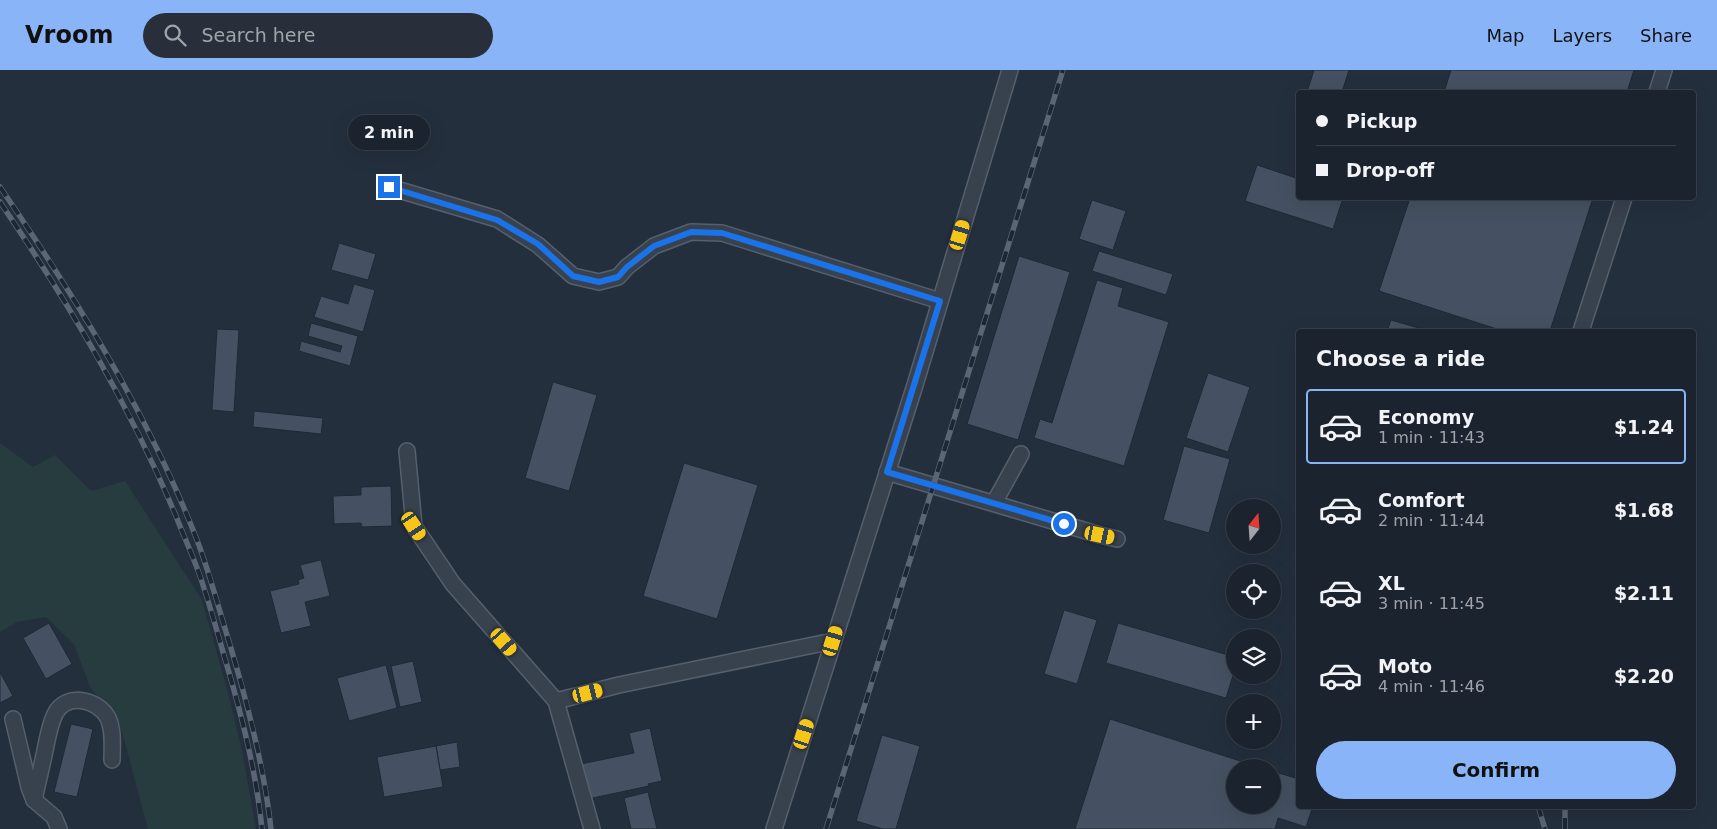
<!DOCTYPE html>
<html lang="en">
<head>
<meta charset="utf-8">
<style>
  body { margin:0; font-family:"DejaVu Sans",sans-serif; background:#282f3a; color:#f1f3f6; height:100vh; display:flex; flex-direction:column; font-size:19px; white-space:nowrap }
  * { box-sizing:border-box; margin:0 }
  p { font-size:16px; color:#a0a4aa }
  .icon { flex:none; width:28px; height:28px; fill:none; stroke:currentColor; stroke-width:2; stroke-linecap:round; stroke-linejoin:round }
  .map { position:relative; flex:1; overflow:hidden }
  .side { position:absolute; left:1296px; top:259px; width:400px; height:480px; display:flex; flex-direction:column; background:#1b232e; border-radius:5px; box-shadow:0 5px 20px #0002,0 0 0 1px #39404a }
  .side>* { flex:none }
  .guide { position:absolute; left:1296px; top:20px; width:400px; height:110px; border-radius:5px; box-shadow:0 5px 20px #0002,0 0 0 1px #39404a; display:grid; align-content:center; height:110px; padding:0 20px; background:#1b232e }
  .needle { width:32px; rotate:17deg }
  .buttons { position:absolute; left:1226px; top:429px; display:grid; gap:10px }
  .buttons a { display:grid; place-items:center; width:55px; height:55px; border-radius:50%; background:#1b232e; box-shadow:0 5px 20px #0002,0 0 0 1px #39404a; font-size:25px }
  .end { position:absolute; width:22px; height:22px; margin:-11px; border:6px solid #1a73e8; background:#fff; box-shadow:0 0 0 2px #fff }
  .from { border-radius:50% }
  .bubble { position:absolute; height:35px; border-radius:18px; background:#1b232e; box-shadow:0 5px 20px #0002,0 0 0 1px #39404a; font-size:16px; font-weight:800; line-height:35px; text-align:center }
  .car { position:absolute; width:15px; height:30px; margin:-15px -8px; border-radius:6px; box-shadow:0 0 4px 1px #0007; background:linear-gradient(#f5c518 24%,#345 0 40%,#f5c518 0 76%,#345 0 86%,#f5c518 0) }
  .guide b { display:flex; align-items:center; gap:18px; height:48px; font-size:19px }
  .guide b+b { border-top:1px solid #39404a }
  .guide i { width:12px; height:12px; background:#f1f3f6 }
  ul { padding:0; list-style:none }
  li { display:flex; align-items:center; gap:15px; height:75px; margin:0 10px 8px; padding:0 10px; border:2px solid transparent; border-radius:5px }
  li div { flex:1 }
  li b { display:block; font-size:19px }
  li em { font-style:normal; font-weight:800 }
  li.active { border-color:#8ab4f8 }
  li>.icon { width:45px; height:45px; stroke-width:1.5 }
  h2 { padding:0 20px; font-size:22px; line-height:60px }
  .cta { display:flex; gap:10px; margin-top:auto; padding:10px 20px }
  .cta a { flex:1; height:58px; border-radius:30px; background:#8ab4f8; color:#111; font-size:20px; font-weight:800; line-height:58px; text-align:center }
  header { display:flex; align-items:center; gap:30px; box-sizing:border-box; height:70px; padding:0 25px; background:#8ab4f8; color:#111 }
  header strong { font-size:24px }
  nav { display:flex; gap:28px; margin-inline-start:auto; font-size:18px }
  .search { width:350px; height:45px; background:#282f3a; display:flex; align-items:center; gap:12px; box-sizing:border-box; padding:0 18px; border-radius:28px; color:#a0a4aa; font-size:19px }
  .map>svg:first-child { display:block }
  .green { fill:#263c3f }
  .building { fill:#455162; stroke:#1f2835 }
  .lines { fill:none; stroke-linecap:round; stroke-linejoin:round }
  .minor-casing { stroke:#565f6c; stroke-width:18 }
  .minor { stroke:#38414e; stroke-width:15 }
  .rail-casing { stroke:#5a6575; stroke-width:5.5 }
  .rail { stroke:#1d2633; stroke-width:4; stroke-dasharray:11; stroke-linecap:butt }
  .route { stroke:#1a73e8; stroke-width:6 }
</style>
</head>
<body>
<header>
<strong>Vroom</strong>
<div class="search"><svg class="icon" aria-label="search" viewBox="0 0 24 24"><circle cx="10" cy="10" r="6"/><path d="M15 15l6 6"/></svg>Search here</div>
<nav><a>Map</a><a>Layers</a><a>Share</a></nav>
</header>
<div class="map">
<svg width="1717" height="759" viewBox="0 0 1717 759">
  <rect width="100%" height="100%" fill="#242f3e"/>
  <polygon class="green" points="0,373 33,397 55,385 91,421 125,411 202,530 227,619 242,680 256,759 148,759 121,658 114,641 101,630 90,617 74,574 46,547 17,552 0,562"/>
  <g class="building">
    <polygon points="1314,0 1349,0 1342,22 1307,22"/>
    <polygon points="1451,0 1634,0 1627,22 1444,22"/>
    <polygon points="1257,95 1299,109 1299,128 1343,128 1333,159 1245,131"/>
    <polygon points="1410,128 1593,128 1550,261 1503,261 1379,221"/>
    <polygon points="1092,130 1126,141 1113,180 1079,169"/>
    <polygon points="339,173 376,184 368,210 331,200"/>
    <polygon points="1099,181 1173,204 1166,225 1092,201"/>
    <polygon points="1019,186 1070,202 1018,370 967,354"/>
    <polygon points="1097,210 1123,218 1118,236 1169,252 1124,396 1034,368 1040,349 1052,353"/>
    <polygon points="354,214 375,220 363,262 314,247 321,226 348,234"/>
    <polygon points="1391,250 1429,261 1387,261"/>
    <polygon points="311,253 358,266 350,296 299,281 301,271 340,282 342,276 308,266"/>
    <polygon points="217,259 239,260 234,342 212,340"/>
    <polygon points="1208,303 1250,317 1228,382 1186,368"/>
    <polygon points="553,312 597,325 569,421 525,408"/>
    <polygon points="254,341 323,348 321,364 253,357"/>
    <polygon points="1184,376 1230,389 1209,463 1163,450"/>
    <polygon points="684,393 758,415 717,549 643,526"/>
    <polygon points="391,416 392,456 362,457 361,453 334,454 333,426 361,425 361,417"/>
    <polygon points="321,490 330,526 305,532 311,556 281,563 270,521 299,514 298,510 304,508 300,495"/>
    <polygon points="1064,540 1097,550 1077,614 1044,604"/>
    <polygon points="49,553 72,594 46,609 23,568"/>
    <polygon points="1118,553 1235,587 1235,599 1226,628 1106,593"/>
    <polygon points="413,591 422,632 400,637 391,596"/>
    <polygon points="386,595 397,638 349,651 337,608"/>
    <polygon points="0,602 13,626 0,633"/>
    <polygon points="1110,649 1262,698 1235,698 1235,735 1272,735 1272,701 1299,709 1299,736 1313,736 1306,757 1278,748 1275,759 1075,759"/>
    <polygon points="71,654 93,659 77,727 54,722"/>
    <polygon points="650,658 662,711 648,714 649,716 588,729 581,694 634,683 629,663"/>
    <polygon points="882,665 920,676 896,759 883,759 856,751"/>
    <polygon points="457,672 460,697 440,700 436,676"/>
    <polygon points="436,676 443,717 384,727 377,687"/>
    <polygon points="648,722 657,759 631,759 624,728"/>
  </g>
  <g class="lines">
    <defs>
      <g id="minor">
        <polyline points="1657,22 1664,0"/>
        <polyline points="389,117 497,149 538,175 573,206 599,212 618,207 627,197 654,176 691,162 722,163 940,231"/>
        <polyline points="1581,261 1624,128"/>
        <polyline points="407,381 414,456 453,514 556,631 592,759"/>
        <polyline points="887,402 1100,465 1117,469"/>
        <polyline points="994,433 1021,384"/>
        <polyline points="556,631 619,615 833,571"/>
        <polyline points="13,649 29,717 34,730 54,747 59,759"/>
        <path d="M34,730C37,715 41,700 44,685C47,672 49,656 55,644C66,622 98,629 108,648C114,661 112,677 112,690"/>
        <polyline points="774,759 915,315 1010,0"/>
      </g>
    </defs>
    <use href="#minor" class="minor-casing"/>
    <use href="#minor" class="minor"/>
    <defs>
      <g id="rail">
        <path d="M0,117C76,228 148,344 197,470C210,504 219,540 230,575C248,635 264,696 271,759"/>
        <path d="M0,132C68,232 129,334 176,446C184,467 194,488 201,509C209,533 216,557 223,582C240,639 256,699 262,759"/>
        <polyline points="1538,736 1545,759"/>
        <polyline points="826,759 1063,0"/>
        <polyline points="1565,759 1565,736"/>
      </g>
    </defs>
    <use href="#rail" class="rail-casing"/>
    <use href="#rail" class="rail"/>
  </g>
  <g class="lines">
    <polyline class="route" points="389,117 497,150 538,174 573,206 599,212 618,207 627,197 654,176 691,162 722,163 940,231 887,402 1064,454"/>
  </g>
</svg>
<div class="buttons">
<a><svg class="needle" viewBox="-14 -14 28 28"><path d="M0-13l5 13h-10z" fill="#e53935"/><path d="M0 13l5-13h-10z" fill="#a0a4aa"/></svg></a>
<a><svg class="icon" aria-label="locate" viewBox="0 0 24 24"><circle cx="12" cy="12" r="6"/><path d="M12 2v4M12 18v4M2 12h4M18 12h4"/></svg></a>
<a><svg class="icon" aria-label="layers" viewBox="0 0 24 24"><path d="M12 4l9 5-9 5-9-5zM3 14l9 5 9-5"/></svg></a>
<a>+</a>
<a>−</a>
</div>
<i class="end from" style="left:1064px;top:454px"></i>
<i class="end" style="left:389px;top:117px"></i>
<div class="bubble" style="left:348px;top:45px;width:82px">2 min</div>
<i class="car" style="left:960px;top:165px;rotate:17deg"></i>
<i class="car" style="left:414px;top:456px;rotate:146deg"></i>
<i class="car" style="left:1100px;top:465px;rotate:102deg"></i>
<i class="car" style="left:833px;top:571px;rotate:17deg"></i>
<i class="car" style="left:504px;top:572px;rotate:139deg"></i>
<i class="car" style="left:588px;top:623px;rotate:76deg"></i>
<i class="car" style="left:804px;top:664px;rotate:18deg"></i>
<div class="guide">
<b><i class="from"></i>Pickup</b>
<b><i></i>Drop-off</b>
</div>
<section class="side">
<h2>Choose a ride</h2>
<ul>
<li class="active"><svg class="icon" aria-label="car" viewBox="0 0 24 24"><path d="M5 17H2v-5l4-1 3-4h7l3 4 3 1v5h-3M9 17h6M6 11h13"/><circle cx="7" cy="17" r="2"/><circle cx="17" cy="17" r="2"/></svg><div><b>Economy</b><p>1 min · 11:43</p></div><em>$1.24</em></li>
<li><svg class="icon" aria-label="car" viewBox="0 0 24 24"><path d="M5 17H2v-5l4-1 3-4h7l3 4 3 1v5h-3M9 17h6M6 11h13"/><circle cx="7" cy="17" r="2"/><circle cx="17" cy="17" r="2"/></svg><div><b>Comfort</b><p>2 min · 11:44</p></div><em>$1.68</em></li>
<li><svg class="icon" aria-label="car" viewBox="0 0 24 24"><path d="M5 17H2v-5l4-1 3-4h7l3 4 3 1v5h-3M9 17h6M6 11h13"/><circle cx="7" cy="17" r="2"/><circle cx="17" cy="17" r="2"/></svg><div><b>XL</b><p>3 min · 11:45</p></div><em>$2.11</em></li>
<li><svg class="icon" aria-label="car" viewBox="0 0 24 24"><path d="M5 17H2v-5l4-1 3-4h7l3 4 3 1v5h-3M9 17h6M6 11h13"/><circle cx="7" cy="17" r="2"/><circle cx="17" cy="17" r="2"/></svg><div><b>Moto</b><p>4 min · 11:46</p></div><em>$2.20</em></li>
</ul>
<div class="cta"><a>Confirm</a></div>
</section>
</div>
</body>
</html>
